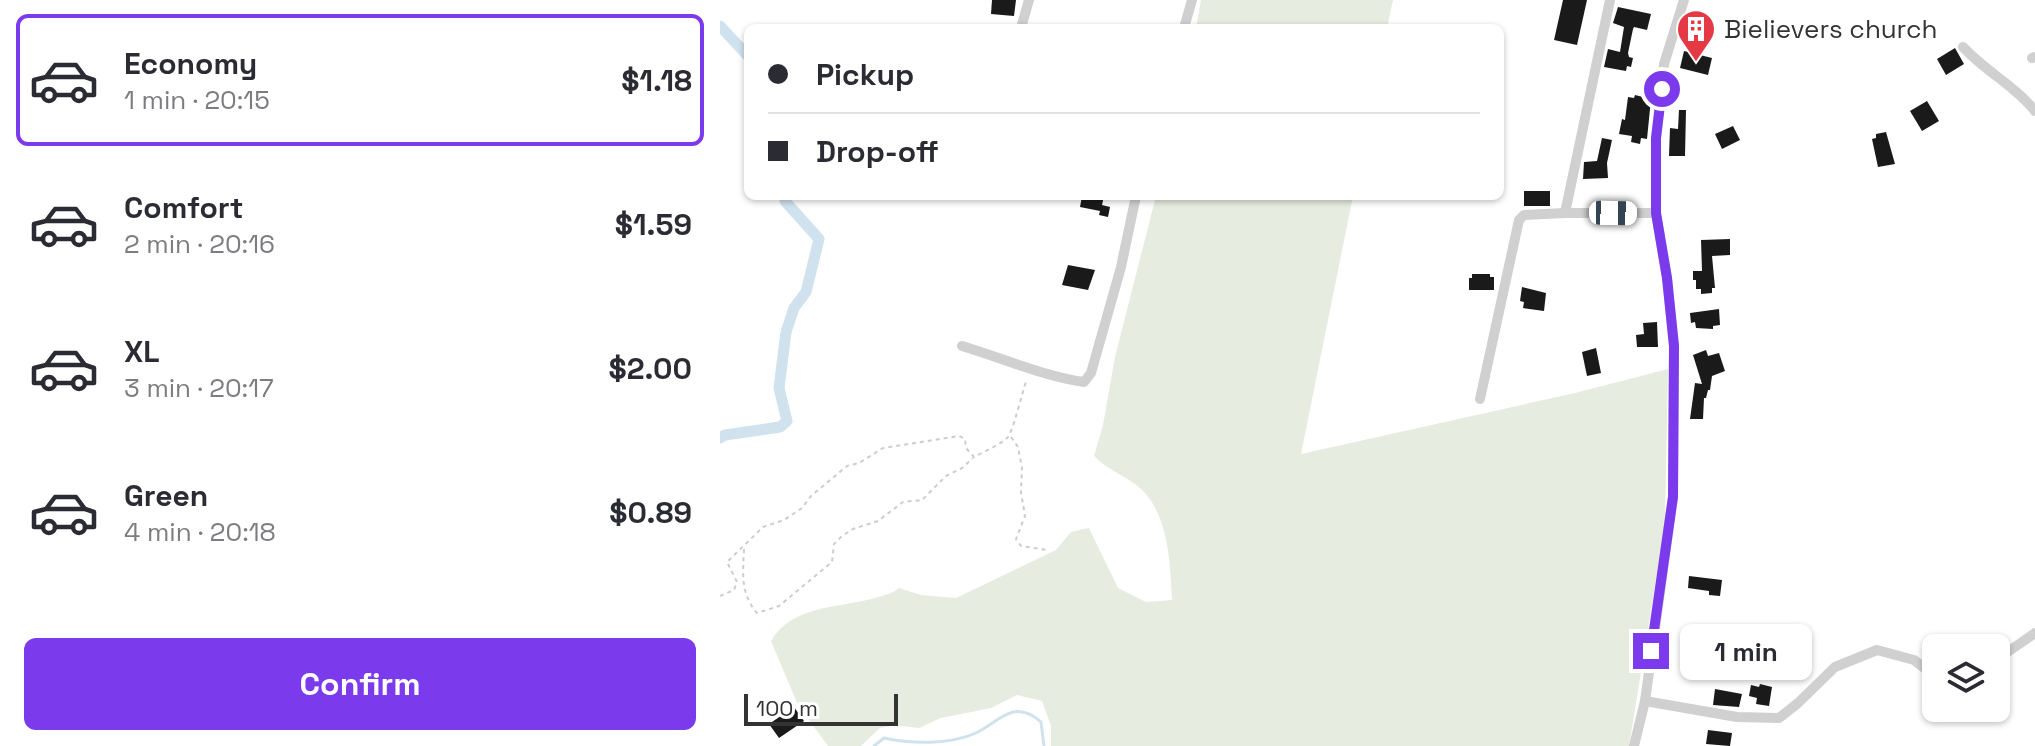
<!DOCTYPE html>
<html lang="en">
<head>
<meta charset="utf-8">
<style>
  body { margin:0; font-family:"Space Grotesk",sans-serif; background:#f2f2f3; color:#2b2b33; height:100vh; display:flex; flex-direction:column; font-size:30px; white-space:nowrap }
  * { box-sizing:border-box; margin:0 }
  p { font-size:26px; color:#7c7c81 }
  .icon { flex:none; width:44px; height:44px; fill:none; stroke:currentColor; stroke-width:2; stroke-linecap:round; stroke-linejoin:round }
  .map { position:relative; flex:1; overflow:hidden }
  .panel { display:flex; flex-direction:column; background:#fff; width:720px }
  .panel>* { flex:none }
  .banner { position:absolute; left:24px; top:24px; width:760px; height:176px; border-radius:12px; box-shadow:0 2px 6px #0004; display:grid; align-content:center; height:176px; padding:0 24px; background:#fff }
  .controls { position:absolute; left:1202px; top:634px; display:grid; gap:16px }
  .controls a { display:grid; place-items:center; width:88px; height:88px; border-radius:12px; background:#fff; box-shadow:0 2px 6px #0004; font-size:40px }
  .scale { position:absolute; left:24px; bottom:20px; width:154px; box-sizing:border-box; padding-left:8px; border:4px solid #333; border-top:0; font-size:22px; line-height:28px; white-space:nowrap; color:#333; -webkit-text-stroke:6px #fff; paint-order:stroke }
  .end { position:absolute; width:36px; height:36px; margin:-18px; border:10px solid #7c3aed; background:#fff; box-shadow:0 0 0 4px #fff }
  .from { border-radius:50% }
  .bubble { position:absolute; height:56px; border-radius:12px; background:#fff; box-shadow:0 2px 6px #0004; font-size:26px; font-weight:600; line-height:56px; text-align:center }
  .car { position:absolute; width:24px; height:48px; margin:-24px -12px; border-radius:10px; box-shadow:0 0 6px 2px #0007; background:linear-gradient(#fff 24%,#345 0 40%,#fff 0 76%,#345 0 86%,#fff 0) }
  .banner b { display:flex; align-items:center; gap:28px; height:76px; font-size:30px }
  .banner b+b { border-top:2px solid #e1e1e2 }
  .banner i { width:20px; height:20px; background:#2b2b33 }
  ul { padding:14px 0 0; list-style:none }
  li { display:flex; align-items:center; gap:24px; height:132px; margin:0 16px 12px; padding:0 8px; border:4px solid transparent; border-radius:12px }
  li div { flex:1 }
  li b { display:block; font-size:30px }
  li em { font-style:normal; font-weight:600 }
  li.selected { border-color:#7c3aed }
  li>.icon { width:72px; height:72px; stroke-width:1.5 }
  .action { display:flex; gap:16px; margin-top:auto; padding:16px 24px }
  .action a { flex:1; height:92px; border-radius:12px; background:#7c3aed; color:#fff; font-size:32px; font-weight:600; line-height:92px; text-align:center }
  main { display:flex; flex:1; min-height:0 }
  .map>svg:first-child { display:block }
  .green { fill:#e6ecdf }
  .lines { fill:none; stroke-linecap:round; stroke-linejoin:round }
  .stream { stroke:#cfe2ee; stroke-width:3 }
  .canal { stroke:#cfe2ee; stroke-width:11 }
  .building { fill:#1a1a1a }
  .path { stroke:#cdcdcd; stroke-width:2; stroke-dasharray:4 4; stroke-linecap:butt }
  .street { stroke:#d0d0d0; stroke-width:10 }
  .route { stroke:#7c3aed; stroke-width:10 }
  .labels { text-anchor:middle; stroke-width:8; stroke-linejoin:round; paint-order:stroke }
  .poi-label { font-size:26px; fill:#333; stroke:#fff; text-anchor:start }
</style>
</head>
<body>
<main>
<section class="panel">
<ul>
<li class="selected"><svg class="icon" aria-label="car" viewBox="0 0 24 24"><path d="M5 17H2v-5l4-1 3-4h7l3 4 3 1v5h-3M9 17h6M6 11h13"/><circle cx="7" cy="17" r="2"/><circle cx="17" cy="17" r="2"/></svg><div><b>Economy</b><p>1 min · 20:15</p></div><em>$1.18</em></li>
<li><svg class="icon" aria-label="car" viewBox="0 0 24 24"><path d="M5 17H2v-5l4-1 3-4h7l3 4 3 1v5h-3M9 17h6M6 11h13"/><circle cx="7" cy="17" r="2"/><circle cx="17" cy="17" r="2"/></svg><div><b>Comfort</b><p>2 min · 20:16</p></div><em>$1.59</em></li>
<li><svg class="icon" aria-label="car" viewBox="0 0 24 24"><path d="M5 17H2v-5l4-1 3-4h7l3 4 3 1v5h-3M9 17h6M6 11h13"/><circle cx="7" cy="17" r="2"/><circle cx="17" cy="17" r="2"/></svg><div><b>XL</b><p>3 min · 20:17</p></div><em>$2.00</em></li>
<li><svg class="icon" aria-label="car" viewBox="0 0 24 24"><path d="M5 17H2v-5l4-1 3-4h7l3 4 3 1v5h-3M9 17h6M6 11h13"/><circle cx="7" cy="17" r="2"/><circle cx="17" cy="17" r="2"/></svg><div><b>Green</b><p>4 min · 20:18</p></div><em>$0.89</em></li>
</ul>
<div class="action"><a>Confirm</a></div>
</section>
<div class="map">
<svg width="1315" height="746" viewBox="0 0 1315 746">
  <rect width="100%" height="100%" fill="#fff"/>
  <g class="green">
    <polygon points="481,0 673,0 667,28 476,28"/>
    <path d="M436,196H633L581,454L855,393L948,369L945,524L909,746H331V726L322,701L297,695L271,708L221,718L199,728L174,725L160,728L141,746H108L78,705L51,641C72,605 119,608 155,598C164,595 172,594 179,588L201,595L236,598L336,550L351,532L369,528L398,588L426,602L452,600C450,562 449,509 415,484C401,474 387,469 374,456L383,425L395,357Z"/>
  </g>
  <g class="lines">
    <path class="stream" d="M154,746L164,738C192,744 229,745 256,733C280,721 294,698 321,722L324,746"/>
    <g class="canal">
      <polyline points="0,26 28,56"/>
      <polyline points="0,438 5,435 60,427 67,421 59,388 66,332 74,308 86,292 99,239 65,201 64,196"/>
    </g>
  </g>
  <g class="building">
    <polygon points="272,0 296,0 294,16 271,14"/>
    <polygon points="843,0 867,0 857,45 834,40"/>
    <polygon points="898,7 931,14 927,30 914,27 913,29 908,53 909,57 913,58 911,67 907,66 906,71 884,67 888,49 900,52 904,27 893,23"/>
    <polygon points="1235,48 1244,64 1226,75 1217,59"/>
    <polygon points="964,51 992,58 988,75 960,68"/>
    <polygon points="915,95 931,99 927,139 921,138 920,144 911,142 912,136 899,134 902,119 905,120 908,97 914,98"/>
    <polygon points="1207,101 1219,121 1202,131 1190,111"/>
    <polygon points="959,110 966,110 965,156 949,156 950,128 958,129"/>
    <polygon points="1013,126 1020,140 1002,149 995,134"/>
    <polygon points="1166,132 1175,164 1158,167 1152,139 1156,138 1156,134"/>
    <polygon points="882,138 892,140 887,163 888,178 863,179 864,162 877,161"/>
    <rect x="804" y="191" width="26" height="15"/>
    <polygon points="362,196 384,196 382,205 390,207 388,217 379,215 380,211 360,207"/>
    <polygon points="1010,239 1010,255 992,256 995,288 992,288 992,293 981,294 981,289 976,289 976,280 973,280 973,271 982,271 981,240"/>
    <polygon points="348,265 375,270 368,290 342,285"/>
    <polygon points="752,274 770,274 770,277 774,277 774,290 749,290 749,278 752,278"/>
    <polygon points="802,287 826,293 824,311 803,308 804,302 800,301"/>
    <polygon points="999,309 1000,325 993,326 993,329 976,328 975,322 971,323 970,313"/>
    <polygon points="937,322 938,347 917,347 916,335 924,334 923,323"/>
    <polygon points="876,348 881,373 867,376 862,352"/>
    <polygon points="986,350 988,356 999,353 1005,371 992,376 990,390 988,390 986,398 984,398 983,419 970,419 975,383 982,384 973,355"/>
    <polygon points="969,576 1002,580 1000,596 989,595 989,591 968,588"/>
    <polygon points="988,630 1002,633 998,654 991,652 989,665 965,661 967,648 987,651 984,650"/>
    <polygon points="1040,684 1052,687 1049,706 1036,704 1037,698 1029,696 1031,685 1039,687"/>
    <polygon points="995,689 1022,694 1019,707 993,705"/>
    <polygon points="74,707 84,721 59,738 49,724"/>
    <polygon points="988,730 1012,733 1010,746 986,744"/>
  </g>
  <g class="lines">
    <g class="path">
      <polyline points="291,437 298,447 302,468 301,492 305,516 296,539 301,546 327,550"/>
      <path d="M24,549C23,574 20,593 37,613L59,606L112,562L114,544L122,536L133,529L158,521L183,502L202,500L226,476L242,468L253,458"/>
      <path d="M0,596L14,590L17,582L7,562L43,527L64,520L82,508L91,496L127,466L139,463L163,448L239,436L245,439L246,448L254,457C265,451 278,446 287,438C293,433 302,392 307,379"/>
    </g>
    <g class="street">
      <polyline points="890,0 845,213 936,213"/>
      <polyline points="301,28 309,0"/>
      <polyline points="464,28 472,0"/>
      <path d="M1243,47C1265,71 1294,85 1315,111"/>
      <polyline points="1312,58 1315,57"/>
      <path d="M242,346C282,358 323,376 364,382L371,373L401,267L416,196"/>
      <polyline points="760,399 799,220 804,215 845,213"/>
      <polyline points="1276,660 1315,633"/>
      <polyline points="925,701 1017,717 1059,718 1078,703 1115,667 1157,650 1194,660 1216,677"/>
      <polyline points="914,746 925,701 953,497 954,346 947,278 936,213 936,138 944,64 964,0"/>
    </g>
  </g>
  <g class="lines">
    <polyline class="route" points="931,651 953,497 954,346 947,278 936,213 936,138 942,89"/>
  </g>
  <defs>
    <symbol id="building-pin" viewBox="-11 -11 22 30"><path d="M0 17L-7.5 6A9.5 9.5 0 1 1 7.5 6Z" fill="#e63946" stroke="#fff"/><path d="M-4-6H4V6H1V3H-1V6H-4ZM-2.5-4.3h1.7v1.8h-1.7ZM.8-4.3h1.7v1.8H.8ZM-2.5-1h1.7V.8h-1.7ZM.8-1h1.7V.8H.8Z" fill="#fff"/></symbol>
  </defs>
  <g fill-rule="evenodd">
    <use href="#building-pin" x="954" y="7" width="44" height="60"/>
  </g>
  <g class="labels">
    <g class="poi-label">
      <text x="1004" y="38">Bielievers church</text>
    </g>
  </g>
</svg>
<div class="controls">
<a><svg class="icon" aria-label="layers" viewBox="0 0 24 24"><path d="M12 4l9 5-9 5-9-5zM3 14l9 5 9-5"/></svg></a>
</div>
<div class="scale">100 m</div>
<i class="end from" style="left:942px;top:89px"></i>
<i class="end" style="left:931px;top:651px"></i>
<div class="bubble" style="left:960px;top:624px;width:132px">1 min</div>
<i class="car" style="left:893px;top:213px;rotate:91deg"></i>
<div class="banner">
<b><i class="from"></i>Pickup</b>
<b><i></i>Drop-off</b>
</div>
</div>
</main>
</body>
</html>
